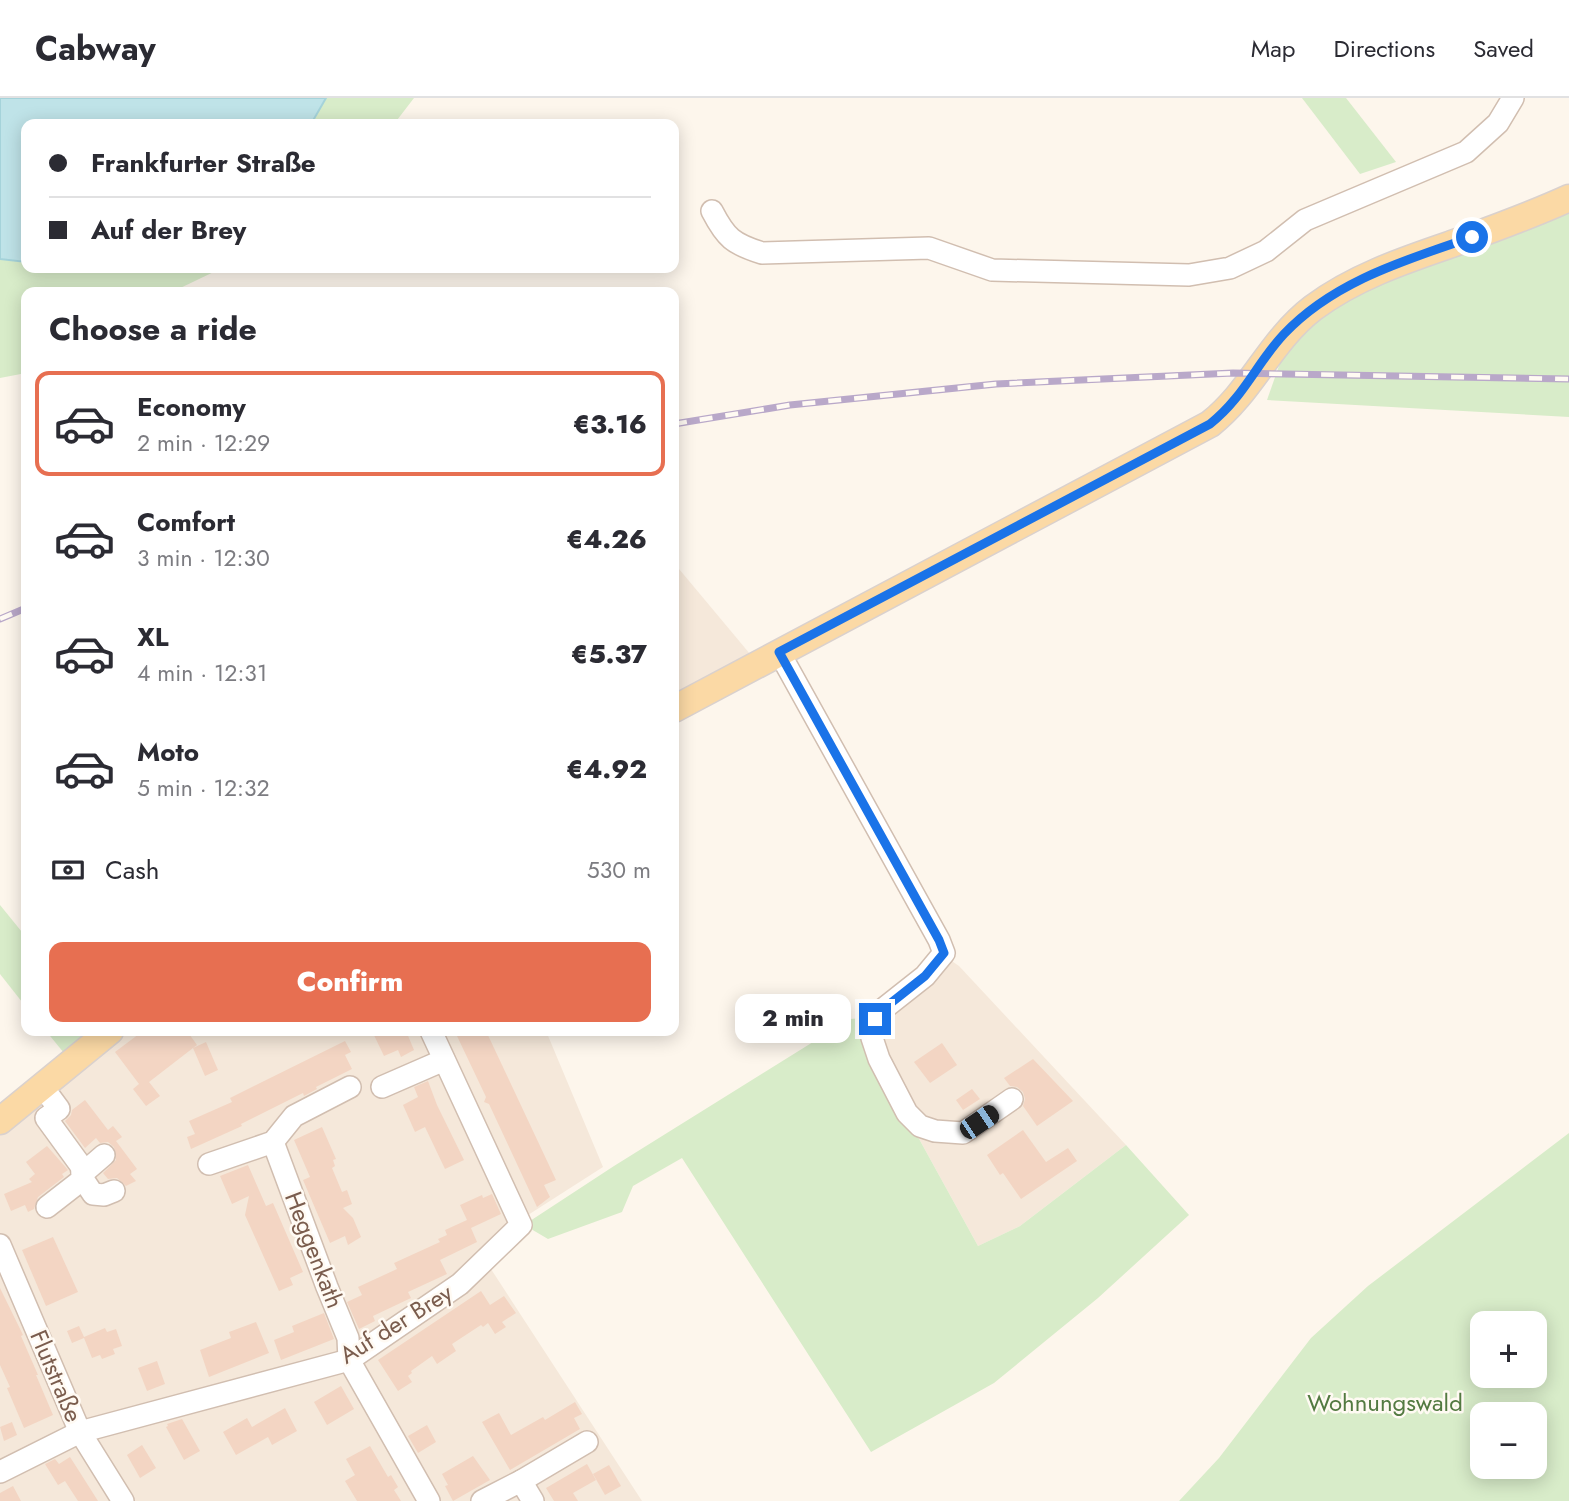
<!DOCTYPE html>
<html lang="en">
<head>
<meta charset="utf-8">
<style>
  body { margin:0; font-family:Jost,sans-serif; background:#f2f2f3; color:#2b2b33; height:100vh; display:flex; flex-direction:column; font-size:26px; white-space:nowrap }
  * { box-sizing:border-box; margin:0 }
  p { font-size:23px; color:#7c7c81 }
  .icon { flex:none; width:38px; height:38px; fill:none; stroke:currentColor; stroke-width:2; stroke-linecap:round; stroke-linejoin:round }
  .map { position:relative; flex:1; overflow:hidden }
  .details { position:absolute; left:21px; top:189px; width:658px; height:749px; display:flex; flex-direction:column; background:#fff; border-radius:14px; box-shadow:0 4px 18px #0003 }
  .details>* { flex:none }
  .banner { position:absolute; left:21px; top:21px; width:658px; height:154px; border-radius:14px; box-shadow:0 4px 18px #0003; display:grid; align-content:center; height:154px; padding:0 28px; background:#fff }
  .tools { position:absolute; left:1470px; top:1213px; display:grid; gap:14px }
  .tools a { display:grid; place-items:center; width:77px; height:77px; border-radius:14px; background:#fff; box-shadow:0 4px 18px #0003; font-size:35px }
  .end { position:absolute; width:32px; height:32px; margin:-16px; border:9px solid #1a73e8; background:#fff; box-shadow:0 0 0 4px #fff }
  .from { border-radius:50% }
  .bubble { position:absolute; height:49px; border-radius:14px; background:#fff; box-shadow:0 4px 18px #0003; font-size:23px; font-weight:800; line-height:49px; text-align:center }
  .car { position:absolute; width:21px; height:42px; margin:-21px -10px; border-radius:9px; box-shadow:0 0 5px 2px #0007; background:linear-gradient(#222 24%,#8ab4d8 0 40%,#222 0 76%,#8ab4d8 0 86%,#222 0) }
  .banner b { display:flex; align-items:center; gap:24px; height:66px; font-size:26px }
  .banner b+b { border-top:2px solid #e1e1e2 }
  .banner i { width:18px; height:18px; background:#2b2b33 }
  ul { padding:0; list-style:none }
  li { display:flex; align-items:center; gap:21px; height:105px; margin:0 14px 10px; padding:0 14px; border:4px solid transparent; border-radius:14px }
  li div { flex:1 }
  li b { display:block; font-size:26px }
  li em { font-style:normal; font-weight:800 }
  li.selected { border-color:#e76f51 }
  li>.icon { width:63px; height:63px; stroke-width:1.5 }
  h2 { padding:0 28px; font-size:32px; line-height:84px }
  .pay { display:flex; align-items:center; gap:18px; height:77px; padding:0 28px; font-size:26px }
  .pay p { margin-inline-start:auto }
  .action { display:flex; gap:14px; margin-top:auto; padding:14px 28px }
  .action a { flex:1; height:80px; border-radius:14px; background:#e76f51; color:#fff; font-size:28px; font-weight:800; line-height:80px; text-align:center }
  header { display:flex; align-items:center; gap:42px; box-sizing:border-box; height:98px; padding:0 35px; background:#fff; border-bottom:2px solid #e1e1e2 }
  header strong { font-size:33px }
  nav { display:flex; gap:38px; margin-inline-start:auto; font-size:24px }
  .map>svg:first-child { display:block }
  .residential { fill:#f5e8da }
  .green { fill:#d8ecc9; fill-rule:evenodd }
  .water { fill:#bfe3e8; stroke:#a5d3da; stroke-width:2 }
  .building { fill:#f3d5c3 }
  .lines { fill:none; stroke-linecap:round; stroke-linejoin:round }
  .minor-casing { stroke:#d1beb0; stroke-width:24 }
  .major-casing { stroke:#dad1cd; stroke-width:29 }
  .minor { stroke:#fff; stroke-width:21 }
  .major { stroke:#fbd9a5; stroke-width:26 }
  .rail-casing { stroke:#b9a8c9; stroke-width:7 }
  .rail { stroke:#fffaf3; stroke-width:4.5; stroke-dasharray:13; stroke-linecap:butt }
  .route { stroke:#1a73e8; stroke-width:9 }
  .labels { text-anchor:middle; stroke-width:5; stroke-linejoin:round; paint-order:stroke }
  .street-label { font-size:24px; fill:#7a5c4d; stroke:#fffaf3 }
  .park-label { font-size:24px; fill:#537a41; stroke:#fffaf3 }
</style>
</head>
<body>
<header>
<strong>Cabway</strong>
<nav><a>Map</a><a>Directions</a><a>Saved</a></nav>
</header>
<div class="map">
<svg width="1569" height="1403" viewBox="0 0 1569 1403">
  <rect width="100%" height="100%" fill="#fdf6ec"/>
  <g class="residential">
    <polygon points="674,465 750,556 674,597"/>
    <polygon points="943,857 959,868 1126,1047 1020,1128 978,1148 907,1019 880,961 877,921"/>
    <polygon points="121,933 546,933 603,1069 528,1117 489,1168 642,1403 0,1403 0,1035"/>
  </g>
  <g class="green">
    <polygon points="0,0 414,0 394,26 26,26 26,170 222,170 172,194 26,194 26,275 0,280"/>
    <polygon points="1302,0 1346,0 1396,64 1360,76"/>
    <polygon points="1569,107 1569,319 1267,302 1287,245 1386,175"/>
    <polygon points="0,807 26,839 26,909 0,876"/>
    <polygon points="863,920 873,923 907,1019 978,1148 1020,1128 1126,1047 1189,1117 1098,1200 994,1285 871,1354 682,1060 633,1088 622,1114 548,1141 531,1131 530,1123 614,1068 850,921"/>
    <polygon points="46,933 92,933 64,955"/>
    <path d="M1569,1035V1403H1179L1219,1360L1311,1240L1368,1188ZM1482,1225H1535V1278H1482ZM1482,1316H1535V1368H1482Z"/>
  </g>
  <polygon class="water" points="0,0 326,0 311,26 26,26 26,164 0,161"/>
  <g class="building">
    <polygon points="143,933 187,933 197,947 193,950 206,944 218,972 205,978 193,950 149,984 160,998 146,1008 133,991 139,986 115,954"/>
    <polygon points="372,933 406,933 414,952 401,959 398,952 384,958"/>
    <polygon points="468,933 486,933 556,1082 544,1087 550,1099 537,1109 489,1006 484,1004 486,999 457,938"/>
    <polygon points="345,943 351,954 345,957 352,971 316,989 317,991 304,998 303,995 241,1026 242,1028 191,1051 187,1039 195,1036 189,1023 232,1004 230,1000"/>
    <polygon points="942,945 957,967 930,985 914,964"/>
    <polygon points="1033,961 1073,1003 1037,1028 1023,1008 1025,1001 1023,994 1017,989 1010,988 1004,980"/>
    <polygon points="428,983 437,1007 464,1062 445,1071 425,1029 415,1034 403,1007 418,999 414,989"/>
    <polygon points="972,991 980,1001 963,1012 956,1002"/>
    <polygon points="85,1002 108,1032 113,1028 122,1039 116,1043 137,1071 130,1076 136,1083 126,1088 117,1080 108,1081 103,1075 116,1062 114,1049 108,1044 100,1045 96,1040 85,1050 65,1023 71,1017 72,1012"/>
    <polygon points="322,1029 336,1061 333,1062 335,1068 332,1070 342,1094 347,1092 352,1106 343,1110 353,1120 361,1139 348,1147 345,1138 330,1145 303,1082 310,1079 294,1042"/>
    <polygon points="1023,1032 1046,1064 1068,1050 1077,1063 1021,1101 1003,1075 1000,1077 987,1057"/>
    <polygon points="47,1048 68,1072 62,1076 64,1079 38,1099 34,1111 28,1114 25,1107 11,1113 4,1096 32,1084 29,1081 35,1076 26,1064"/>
    <polygon points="248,1067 266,1108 273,1105 303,1174 290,1180 293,1187 279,1193 245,1117 249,1098 232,1106 220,1078"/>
    <polygon points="492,1096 501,1116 471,1130 477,1144 440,1162 447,1176 408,1194 411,1200 373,1218 375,1223 359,1231 347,1204 362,1197 358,1189 397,1171 394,1165 440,1144 438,1141 447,1137 445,1132 467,1122 460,1107 482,1097 483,1100"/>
    <polygon points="53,1139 78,1194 46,1208 22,1152"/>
    <polygon points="0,1190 23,1237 21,1238 38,1277 36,1277 53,1317 24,1330 7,1290 10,1289 0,1267"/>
    <polygon points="481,1193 490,1207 504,1198 516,1215 502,1224 506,1229 495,1236 488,1225 483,1229 481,1227 452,1246 456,1253 437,1266 432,1258 411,1273 412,1275 408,1278 412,1284 398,1293 378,1262"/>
    <polygon points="324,1215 334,1241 281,1262 274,1242 294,1234 292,1228"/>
    <polygon points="256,1224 269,1255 209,1279 200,1252 231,1240 229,1234"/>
    <polygon points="79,1228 84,1239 105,1230 107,1234 116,1231 122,1248 113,1251 115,1256 102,1261 100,1257 92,1260 84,1240 72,1245 67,1233"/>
    <polygon points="157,1263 165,1286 147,1293 138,1270"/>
    <polygon points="341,1288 354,1311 327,1327 314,1304"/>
    <polygon points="575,1304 582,1316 574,1320 580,1331 510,1372 482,1324 499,1315 511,1337 543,1319 545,1322"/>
    <polygon points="285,1310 297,1333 272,1347 268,1339 236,1357 223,1334 247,1320 252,1329"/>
    <polygon points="182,1321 200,1353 184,1362 166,1329 168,1328 167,1326"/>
    <polygon points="12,1324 17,1337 4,1343 0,1329"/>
    <polygon points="427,1327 436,1344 418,1355 408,1338"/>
    <polygon points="142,1347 156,1370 140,1380 127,1357"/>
    <polygon points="370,1348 388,1379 391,1377 398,1389 394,1392 401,1403 357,1403 345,1383 355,1377 346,1361"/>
    <polygon points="473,1358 490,1382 453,1403 445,1388 448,1387 442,1376"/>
    <polygon points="70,1359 79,1373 98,1403 78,1403 65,1383 58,1387 45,1366 55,1361 59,1366"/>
    <polygon points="587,1366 596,1382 573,1395 578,1403 554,1403 546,1390"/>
    <polygon points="609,1367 621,1388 605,1397 593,1376"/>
    <polygon points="13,1388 21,1403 0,1403 0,1395"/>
  </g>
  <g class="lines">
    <defs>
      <g id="minor">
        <path d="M712,113C726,140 733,146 762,155L929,150L992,172L1189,177L1230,170L1266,153L1305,122L1466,54L1498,25L1513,0"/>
        <polyline points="779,554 939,842 944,855 925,878 882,912 875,921 872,940 879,961 907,1015 920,1028 935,1033 963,1035 1012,1001"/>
        <polyline points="42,988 59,1011 46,1020 81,1068 83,1081 47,1109"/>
        <polyline points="382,989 444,962"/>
        <polyline points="273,1044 327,1189 348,1240 349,1262 429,1403"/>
        <polyline points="209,1066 273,1044 294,1018 350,989"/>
        <polyline points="82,1076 104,1057"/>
        <polyline points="83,1081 93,1096 104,1097 114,1093"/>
        <polyline points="0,1147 80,1334 123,1403"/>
        <polyline points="0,1374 80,1334 349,1262 460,1186 521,1127 431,933"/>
        <polyline points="521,1383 587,1344"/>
        <polyline points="482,1403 521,1383 533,1403"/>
      </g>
      <g id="major">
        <path d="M674,611L1210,326C1252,293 1270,243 1313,210C1353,180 1402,163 1449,147C1490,132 1530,118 1569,100"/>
        <polyline points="0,1023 110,933"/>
      </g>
    </defs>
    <use href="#minor" class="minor-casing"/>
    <use href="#major" class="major-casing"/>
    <use href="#minor" class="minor"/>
    <use href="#major" class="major"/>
    <defs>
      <g id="rail">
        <polyline points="674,326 790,307 996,286 1233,275 1569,281"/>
        <polyline points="0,521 26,510"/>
      </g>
    </defs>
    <use href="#rail" class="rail-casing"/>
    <use href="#rail" class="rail"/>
  </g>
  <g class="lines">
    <path class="route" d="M875,921L882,912L925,878L944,855L939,842L779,554L1210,326C1244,299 1256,266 1284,236C1334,183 1406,162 1472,139"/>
  </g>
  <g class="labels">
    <g class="street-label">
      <text transform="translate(314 1152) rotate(69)" y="8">Heggenkath</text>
      <text transform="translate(396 1226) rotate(-32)" y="8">Auf der Brey</text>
      <text transform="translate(56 1278) rotate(67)" y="8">Flutstraße</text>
    </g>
    <g class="park-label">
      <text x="1385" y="1313">Wohnungswald</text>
    </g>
  </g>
</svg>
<div class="tools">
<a>+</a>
<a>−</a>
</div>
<i class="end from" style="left:1472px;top:139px"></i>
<i class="end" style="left:875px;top:921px"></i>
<div class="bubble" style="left:735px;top:896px;width:116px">2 min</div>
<i class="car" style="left:979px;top:1024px;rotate:56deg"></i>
<div class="banner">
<b><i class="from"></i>Frankfurter Straße</b>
<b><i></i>Auf der Brey</b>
</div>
<section class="details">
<h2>Choose a ride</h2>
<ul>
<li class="selected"><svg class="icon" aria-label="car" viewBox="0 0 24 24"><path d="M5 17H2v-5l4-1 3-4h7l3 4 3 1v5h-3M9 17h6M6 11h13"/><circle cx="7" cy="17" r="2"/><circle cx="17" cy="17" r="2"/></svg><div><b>Economy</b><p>2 min · 12:29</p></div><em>€3.16</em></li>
<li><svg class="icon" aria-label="car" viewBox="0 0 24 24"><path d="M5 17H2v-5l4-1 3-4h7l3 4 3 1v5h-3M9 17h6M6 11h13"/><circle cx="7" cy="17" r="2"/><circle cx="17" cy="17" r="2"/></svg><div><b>Comfort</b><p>3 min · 12:30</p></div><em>€4.26</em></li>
<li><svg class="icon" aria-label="car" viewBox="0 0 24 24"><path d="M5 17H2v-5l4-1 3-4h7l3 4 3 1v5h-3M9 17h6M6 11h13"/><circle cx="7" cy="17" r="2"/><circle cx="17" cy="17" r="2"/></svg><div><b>XL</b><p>4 min · 12:31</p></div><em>€5.37</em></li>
<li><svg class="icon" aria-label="car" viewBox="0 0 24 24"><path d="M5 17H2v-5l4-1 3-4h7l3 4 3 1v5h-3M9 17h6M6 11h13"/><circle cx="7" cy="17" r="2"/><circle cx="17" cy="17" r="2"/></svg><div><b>Moto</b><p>5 min · 12:32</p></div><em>€4.92</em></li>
</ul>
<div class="pay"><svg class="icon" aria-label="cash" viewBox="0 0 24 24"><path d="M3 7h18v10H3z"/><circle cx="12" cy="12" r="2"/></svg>Cash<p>530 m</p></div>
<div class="action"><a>Confirm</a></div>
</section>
</div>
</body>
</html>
